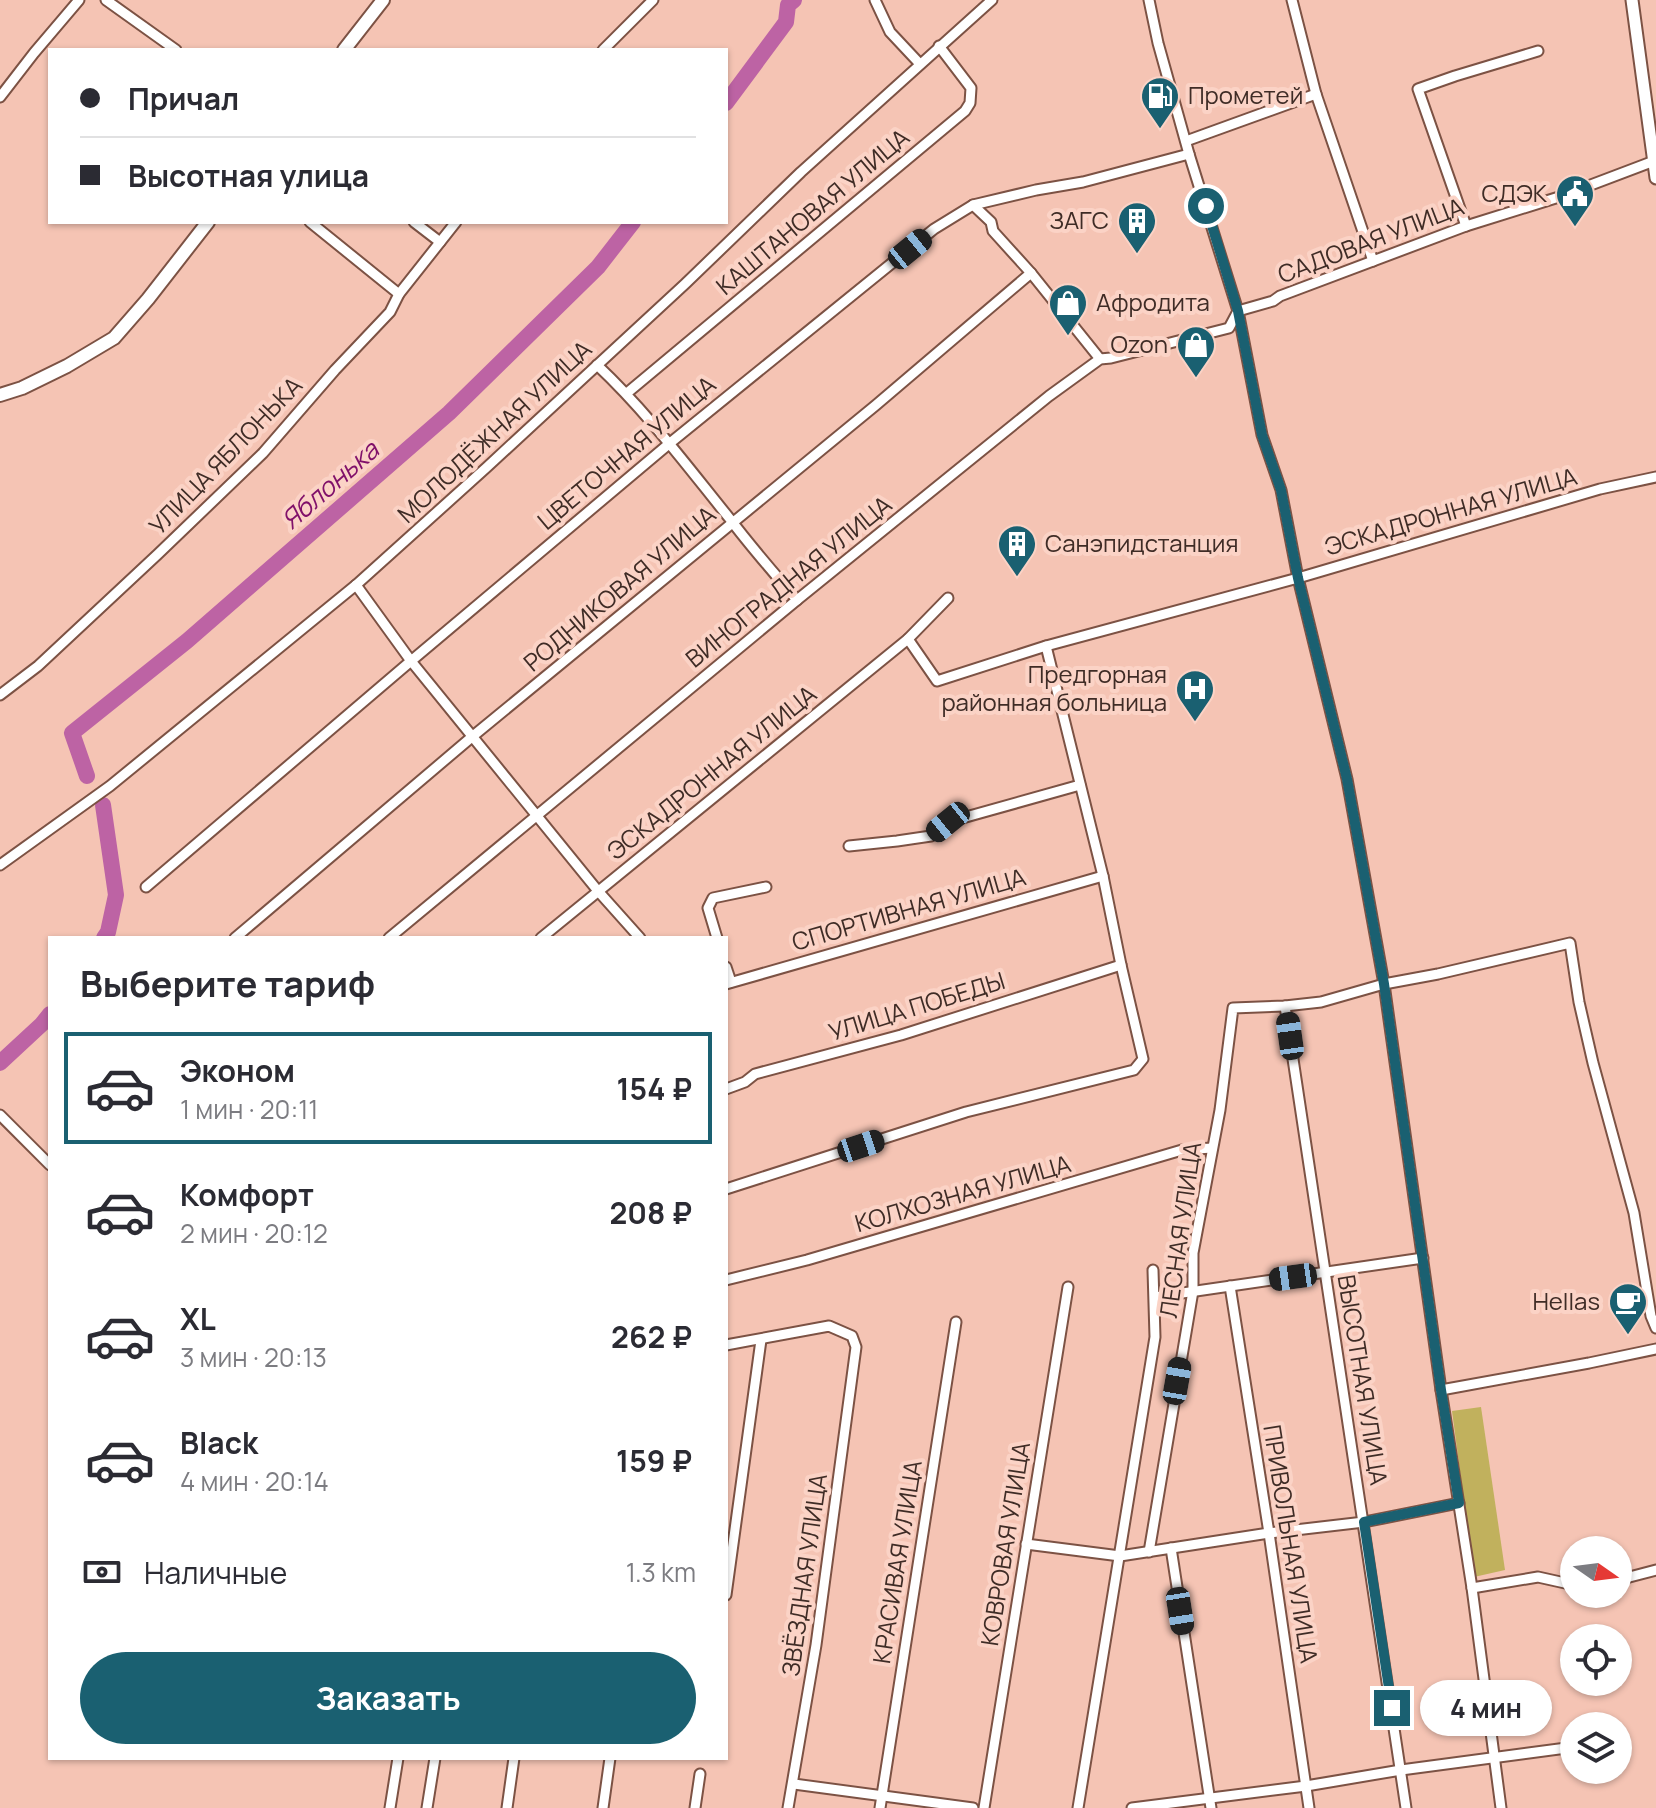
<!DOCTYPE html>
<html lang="ru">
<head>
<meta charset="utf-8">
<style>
  body { margin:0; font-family:Manrope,sans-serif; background:#f7f7f7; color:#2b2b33; height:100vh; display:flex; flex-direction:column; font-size:30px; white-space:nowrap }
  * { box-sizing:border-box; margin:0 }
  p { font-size:26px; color:#7c7c81 }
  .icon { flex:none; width:44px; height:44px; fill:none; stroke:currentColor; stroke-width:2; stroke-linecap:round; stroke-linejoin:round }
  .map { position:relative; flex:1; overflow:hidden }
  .sheet { position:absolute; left:48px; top:936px; width:680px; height:824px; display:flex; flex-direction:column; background:#fff; border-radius:0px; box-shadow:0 2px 6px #0004 }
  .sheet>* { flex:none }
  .banner { position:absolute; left:48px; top:48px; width:680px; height:176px; border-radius:0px; box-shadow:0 2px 6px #0004; display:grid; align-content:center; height:176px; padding:0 32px; background:#fff }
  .needle { width:52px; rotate:104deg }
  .fabs { position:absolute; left:1560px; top:1536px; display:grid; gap:16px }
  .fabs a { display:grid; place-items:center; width:72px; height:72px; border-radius:50%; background:#fff; box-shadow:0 2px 6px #0004; font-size:40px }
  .end { position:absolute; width:36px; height:36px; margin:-18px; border:10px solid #1a6071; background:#fff; box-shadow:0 0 0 4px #fff }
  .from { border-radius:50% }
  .bubble { position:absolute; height:56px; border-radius:28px; background:#fff; box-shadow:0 2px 6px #0004; font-size:26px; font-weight:700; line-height:56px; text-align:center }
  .car { position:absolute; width:24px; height:48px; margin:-24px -12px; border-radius:10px; box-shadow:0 0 6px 2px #0007; background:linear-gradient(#222 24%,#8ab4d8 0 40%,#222 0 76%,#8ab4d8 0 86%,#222 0) }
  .banner b { display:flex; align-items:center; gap:28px; height:76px; font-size:30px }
  .banner b+b { border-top:2px solid #e1e1e2 }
  .banner i { width:20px; height:20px; background:#2b2b33 }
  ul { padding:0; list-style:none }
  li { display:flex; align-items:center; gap:24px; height:112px; margin:0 16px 12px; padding:0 16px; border:4px solid transparent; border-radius:0px }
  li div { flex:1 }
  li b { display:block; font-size:30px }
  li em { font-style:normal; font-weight:700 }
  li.current { border-color:#1a6071 }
  li>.icon { width:72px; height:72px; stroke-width:1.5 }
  h2 { padding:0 32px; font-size:36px; line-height:96px }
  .pay { display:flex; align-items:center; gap:20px; height:88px; padding:0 32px; font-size:30px }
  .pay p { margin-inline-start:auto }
  .cta { display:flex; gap:16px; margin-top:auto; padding:16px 32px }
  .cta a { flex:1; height:92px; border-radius:48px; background:#1a6071; color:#fff; font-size:32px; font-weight:700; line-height:92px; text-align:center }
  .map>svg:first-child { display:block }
  .green { fill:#c1b15d }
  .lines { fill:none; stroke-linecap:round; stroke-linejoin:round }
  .river { stroke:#bd63a4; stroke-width:16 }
  .minor-casing { stroke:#7c5244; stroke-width:13 }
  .tertiary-casing { stroke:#7c5244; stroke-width:15 }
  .secondary-casing { stroke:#7c5244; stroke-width:16 }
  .minor { stroke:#fff; stroke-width:9 }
  .tertiary { stroke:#fff; stroke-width:11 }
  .secondary { stroke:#fff; stroke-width:12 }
  .route { stroke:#1a6071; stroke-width:10 }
  .labels { text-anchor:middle; stroke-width:8; stroke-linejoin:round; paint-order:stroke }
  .poi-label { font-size:24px; fill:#3f2c26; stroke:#fbd3c6; text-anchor:end }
  .street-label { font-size:24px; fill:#3f2c26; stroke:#fbd3c6 }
  .water-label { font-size:26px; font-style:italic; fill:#81116a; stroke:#fbd3c6 }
</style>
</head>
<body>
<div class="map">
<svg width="1656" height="1808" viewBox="0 0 1656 1808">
  <rect width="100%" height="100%" fill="#f5c4b4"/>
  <polygon class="green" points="1481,1407 1505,1570 1474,1577 1452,1411"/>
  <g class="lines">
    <g class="river">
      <polyline points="726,103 786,22 788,5 794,0"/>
      <polyline points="87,776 72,733 187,641 449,413 598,267 633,222"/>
      <polyline points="103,805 116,895 108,932 104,938"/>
      <polyline points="0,1063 42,1024 50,1014"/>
    </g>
    <defs>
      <g id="minor">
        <polyline points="106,0 176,50"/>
        <polyline points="875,0 890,32 920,64"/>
        <polyline points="1149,0 1158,43 1189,154 1238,311 1262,435 1281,490 1298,578 1347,779 1384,984 1441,1390 1472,1588 1501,1808"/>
        <polyline points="1292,0 1316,94 1373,261"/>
        <polyline points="603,50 653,0"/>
        <polyline points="0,97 34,53 79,0"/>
        <polyline points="1186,141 1316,94"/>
        <polyline points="973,205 991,222 993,231 1031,273 1100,359"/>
        <polyline points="310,222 399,294"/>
        <polyline points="414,222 440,242"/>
        <polyline points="1466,226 1418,89 1455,76 1538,51"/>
        <path d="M597,365C647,412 687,466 730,519C751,547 774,573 797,600"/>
        <polyline points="627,393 965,111 970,103 971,88 939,46"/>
        <polyline points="356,585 411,661 598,891 640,938"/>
        <polyline points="908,639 948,598"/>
        <polyline points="0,695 38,666 158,554 263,453 335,370 390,312 399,294 456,222"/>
        <polyline points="849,846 897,841 931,836 948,822 1080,785"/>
        <polyline points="0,865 110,786 356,585 487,467 685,284 801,172 992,0"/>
        <polyline points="146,887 411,661 670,443 934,229 973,205 1036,190 1083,182 1189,154"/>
        <polyline points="235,938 473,736 876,405 1031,273"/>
        <polyline points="389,938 797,600 1049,396 1100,359 1111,358 1229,328 1238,311 1273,301 1280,296 1466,226 1559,197 1654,161"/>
        <polyline points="541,938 908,639 937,681 1046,646 1298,578 1600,489 1656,477"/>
        <polyline points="717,938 708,908 713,898 766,887"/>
        <polyline points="726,967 731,982"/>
        <polyline points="726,984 1103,876"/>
        <polyline points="1285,1006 1406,1808"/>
        <polyline points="726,1089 745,1082 755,1074 901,1035 1121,965"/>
        <polyline points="0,1115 50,1165"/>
        <polyline points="726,1189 966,1112 1134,1070 1143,1059 1121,965 1103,876 1046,646"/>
        <polyline points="726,1280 807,1260 1182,1150 1212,1148"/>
        <polyline points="1230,1286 1269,1533 1309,1808"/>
        <polyline points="1155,1297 1423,1258"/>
        <polyline points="726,1345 829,1326 852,1336 856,1347 816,1645 788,1808"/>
        <polyline points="1441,1390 1589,1363 1656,1349"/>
        <polyline points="1026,1544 1120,1556 1269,1533 1364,1522 1459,1503"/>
        <polyline points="1171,1548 1211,1808"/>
        <polyline points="1149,1552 1193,1291 1193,1253 1220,1110 1233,1008 1285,1006 1321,1002 1384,984 1438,974 1570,943 1579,1002 1593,1063 1634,1213 1651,1316 1656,1328"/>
        <polyline points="1618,1580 1656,1570"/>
        <polyline points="1472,1588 1538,1577 1574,1585"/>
        <polyline points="726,1595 761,1340"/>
        <polyline points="1618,1741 1623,1740"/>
        <polyline points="794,1784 973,1808"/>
        <polyline points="390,1808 398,1758"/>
        <polyline points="427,1808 435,1758"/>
        <polyline points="507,1808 514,1758"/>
        <polyline points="603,1808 610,1758"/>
        <polyline points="695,1808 700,1774"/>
        <polyline points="880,1808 956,1322"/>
        <polyline points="984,1808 1068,1287"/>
        <polyline points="1078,1808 1155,1337 1153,1270"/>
        <polyline points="1132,1808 1306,1786 1401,1770 1574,1747"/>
      </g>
      <polyline id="tertiary" points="1632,0 1656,178"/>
      <g id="secondary">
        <polyline points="344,50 383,0"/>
        <polyline points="0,395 22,388 67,366 114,338 148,299 208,222"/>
      </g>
    </defs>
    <use href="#minor" class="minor-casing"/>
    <use href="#tertiary" class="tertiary-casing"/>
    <use href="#secondary" class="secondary-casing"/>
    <use href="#minor" class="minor"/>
    <use href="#tertiary" class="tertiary"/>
    <use href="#secondary" class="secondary"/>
  </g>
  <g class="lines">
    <polyline class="route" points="1206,206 1238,311 1262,435 1281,490 1298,578 1347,779 1384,984 1441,1390 1459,1503 1364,1522 1392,1708"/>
  </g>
  <defs>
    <symbol id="fuel-pin" viewBox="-11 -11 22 30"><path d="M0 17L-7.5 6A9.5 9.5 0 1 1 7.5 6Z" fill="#1a6071" stroke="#fbd3c6"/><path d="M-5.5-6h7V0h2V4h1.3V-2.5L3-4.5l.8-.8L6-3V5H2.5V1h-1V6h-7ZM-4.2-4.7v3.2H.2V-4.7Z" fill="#fff"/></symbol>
    <symbol id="civic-pin" viewBox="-11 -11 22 30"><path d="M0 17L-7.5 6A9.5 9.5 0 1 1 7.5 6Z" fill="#1a6071" stroke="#fbd3c6"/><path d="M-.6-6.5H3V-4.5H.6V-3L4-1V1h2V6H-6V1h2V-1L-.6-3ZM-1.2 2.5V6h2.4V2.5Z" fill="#fff"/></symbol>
    <symbol id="building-pin" viewBox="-11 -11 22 30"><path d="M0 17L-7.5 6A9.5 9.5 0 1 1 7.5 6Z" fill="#1a6071" stroke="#fbd3c6"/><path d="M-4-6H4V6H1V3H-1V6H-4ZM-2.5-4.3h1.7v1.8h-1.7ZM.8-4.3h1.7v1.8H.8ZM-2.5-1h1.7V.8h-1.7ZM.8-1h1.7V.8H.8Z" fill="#fff"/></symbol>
    <symbol id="shop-pin" viewBox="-11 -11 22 30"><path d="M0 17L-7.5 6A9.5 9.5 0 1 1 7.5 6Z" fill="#1a6071" stroke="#fbd3c6"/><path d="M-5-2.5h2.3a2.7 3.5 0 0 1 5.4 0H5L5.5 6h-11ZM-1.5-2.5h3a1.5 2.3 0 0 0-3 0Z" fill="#fff"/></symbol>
    <symbol id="hospital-pin" viewBox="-11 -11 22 30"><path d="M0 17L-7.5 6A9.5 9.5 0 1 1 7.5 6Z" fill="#1a6071" stroke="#fbd3c6"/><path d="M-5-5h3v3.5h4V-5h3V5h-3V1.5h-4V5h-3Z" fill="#fff"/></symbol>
    <symbol id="cafe-pin" viewBox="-11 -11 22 30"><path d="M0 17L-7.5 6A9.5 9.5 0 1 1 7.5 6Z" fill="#1a6071" stroke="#fbd3c6"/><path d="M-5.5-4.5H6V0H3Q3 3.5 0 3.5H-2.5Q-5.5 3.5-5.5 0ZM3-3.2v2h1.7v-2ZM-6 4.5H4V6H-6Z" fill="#fff"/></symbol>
  </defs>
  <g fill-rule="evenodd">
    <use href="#fuel-pin" x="1138" y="74" width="44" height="60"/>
    <use href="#civic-pin" x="1553" y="172" width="44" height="60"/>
    <use href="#building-pin" x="1115" y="199" width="44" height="60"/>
    <use href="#shop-pin" x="1046" y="281" width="44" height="60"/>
    <use href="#shop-pin" x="1174" y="323" width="44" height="60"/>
    <use href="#building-pin" x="995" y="522" width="44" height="60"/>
    <use href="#hospital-pin" x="1173" y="667" width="44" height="60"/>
    <use href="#cafe-pin" x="1606" y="1280" width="44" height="60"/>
  </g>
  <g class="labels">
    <g class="poi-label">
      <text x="1188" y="104" text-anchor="start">Прометей</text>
      <text x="1547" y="202">СДЭК</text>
      <text x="1109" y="229">ЗАГС</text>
      <text x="1096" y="311" text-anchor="start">Афродита</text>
      <text x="1168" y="353">Ozon</text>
      <text x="1045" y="552" text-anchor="start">Санэпидстанция</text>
      <text x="1167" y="683">Предгорная<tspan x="1167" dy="28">районная больница</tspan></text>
      <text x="1600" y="1310">Hellas</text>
    </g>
    <g class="street-label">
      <text transform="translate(813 212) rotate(-40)" y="8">КАШТАНОВАЯ УЛИЦА</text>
      <text transform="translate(1371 241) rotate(-21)" y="8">САДОВАЯ УЛИЦА</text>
      <text transform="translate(495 432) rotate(-43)" y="8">МОЛОДЁЖНАЯ УЛИЦА</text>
      <text transform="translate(627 453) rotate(-40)" y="8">ЦВЕТОЧНАЯ УЛИЦА</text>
      <text transform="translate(226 456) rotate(-46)" y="8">УЛИЦА ЯБЛОНЬКА</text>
      <text transform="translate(1451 512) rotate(-16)" y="8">ЭСКАДРОННАЯ УЛИЦА</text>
      <text transform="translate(789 582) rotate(-39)" y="8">ВИНОГРАДНАЯ УЛИЦА</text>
      <text transform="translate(620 589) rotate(-40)" y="8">РОДНИКОВАЯ УЛИЦА</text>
      <text transform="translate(712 773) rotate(-39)" y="8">ЭСКАДРОННАЯ УЛИЦА</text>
      <text transform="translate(909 910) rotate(-16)" y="8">СПОРТИВНАЯ УЛИЦА</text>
      <text transform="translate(917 1007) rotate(-17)" y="8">УЛИЦА ПОБЕДЫ</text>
      <text transform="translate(963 1194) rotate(-16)" y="8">КОЛХОЗНАЯ УЛИЦА</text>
      <text transform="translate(1181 1230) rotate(-82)" y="8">ЛЕСНАЯ УЛИЦА</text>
      <text transform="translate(1362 1380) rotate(81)" y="8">ВЫСОТНАЯ УЛИЦА</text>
      <text transform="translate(1006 1544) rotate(-81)" y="8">КОВРОВАЯ УЛИЦА</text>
      <text transform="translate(1290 1544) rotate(81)" y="8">ПРИВОЛЬНАЯ УЛИЦА</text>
      <text transform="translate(898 1562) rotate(-81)" y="8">КРАСИВАЯ УЛИЦА</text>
      <text transform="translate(805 1575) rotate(-82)" y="8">ЗВЁЗДНАЯ УЛИЦА</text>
    </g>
    <g class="water-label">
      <text transform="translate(330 485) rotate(-41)" y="9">Яблонька</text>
    </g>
  </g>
</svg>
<div class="fabs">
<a><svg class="needle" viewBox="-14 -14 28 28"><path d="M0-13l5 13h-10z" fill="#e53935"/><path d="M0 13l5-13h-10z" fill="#7c7c81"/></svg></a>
<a><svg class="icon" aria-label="locate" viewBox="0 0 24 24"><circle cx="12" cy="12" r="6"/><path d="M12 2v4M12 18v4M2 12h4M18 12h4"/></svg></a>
<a><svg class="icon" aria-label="layers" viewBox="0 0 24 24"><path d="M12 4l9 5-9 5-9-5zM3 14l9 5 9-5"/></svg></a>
</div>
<i class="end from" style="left:1206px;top:206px"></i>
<i class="end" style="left:1392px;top:1708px"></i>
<div class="bubble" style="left:1420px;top:1680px;width:132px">4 мин</div>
<i class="car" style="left:910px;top:249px;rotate:51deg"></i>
<i class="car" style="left:948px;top:822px;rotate:231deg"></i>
<i class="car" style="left:1290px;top:1036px;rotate:352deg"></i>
<i class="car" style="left:861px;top:1146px;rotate:72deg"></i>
<i class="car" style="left:1293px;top:1277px;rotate:262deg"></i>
<i class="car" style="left:1177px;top:1381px;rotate:10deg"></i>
<i class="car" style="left:1180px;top:1611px;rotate:171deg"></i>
<div class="banner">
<b><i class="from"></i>Причал</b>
<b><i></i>Высотная улица</b>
</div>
<section class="sheet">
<h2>Выберите тариф</h2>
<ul>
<li class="current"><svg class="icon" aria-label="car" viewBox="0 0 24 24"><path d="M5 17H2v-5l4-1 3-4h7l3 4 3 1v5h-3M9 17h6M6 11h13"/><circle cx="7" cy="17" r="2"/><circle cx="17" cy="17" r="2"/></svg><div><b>Эконом</b><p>1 мин · 20:11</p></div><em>154 ₽</em></li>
<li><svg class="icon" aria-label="car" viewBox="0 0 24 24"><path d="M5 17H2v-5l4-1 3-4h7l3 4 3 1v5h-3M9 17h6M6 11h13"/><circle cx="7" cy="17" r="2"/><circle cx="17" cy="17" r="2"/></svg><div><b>Комфорт</b><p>2 мин · 20:12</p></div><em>208 ₽</em></li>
<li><svg class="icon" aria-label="car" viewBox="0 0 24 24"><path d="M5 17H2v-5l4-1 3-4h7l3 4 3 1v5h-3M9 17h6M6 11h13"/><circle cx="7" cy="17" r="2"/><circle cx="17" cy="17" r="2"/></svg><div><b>XL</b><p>3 мин · 20:13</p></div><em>262 ₽</em></li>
<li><svg class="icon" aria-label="car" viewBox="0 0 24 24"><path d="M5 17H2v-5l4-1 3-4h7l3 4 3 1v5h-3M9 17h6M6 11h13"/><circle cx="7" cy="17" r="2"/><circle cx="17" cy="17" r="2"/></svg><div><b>Black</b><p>4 мин · 20:14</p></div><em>159 ₽</em></li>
</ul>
<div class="pay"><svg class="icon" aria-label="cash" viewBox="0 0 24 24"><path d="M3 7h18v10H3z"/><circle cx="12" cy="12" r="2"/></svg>Наличные<p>1.3 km</p></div>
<div class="cta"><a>Заказать</a></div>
</section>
</div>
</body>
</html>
